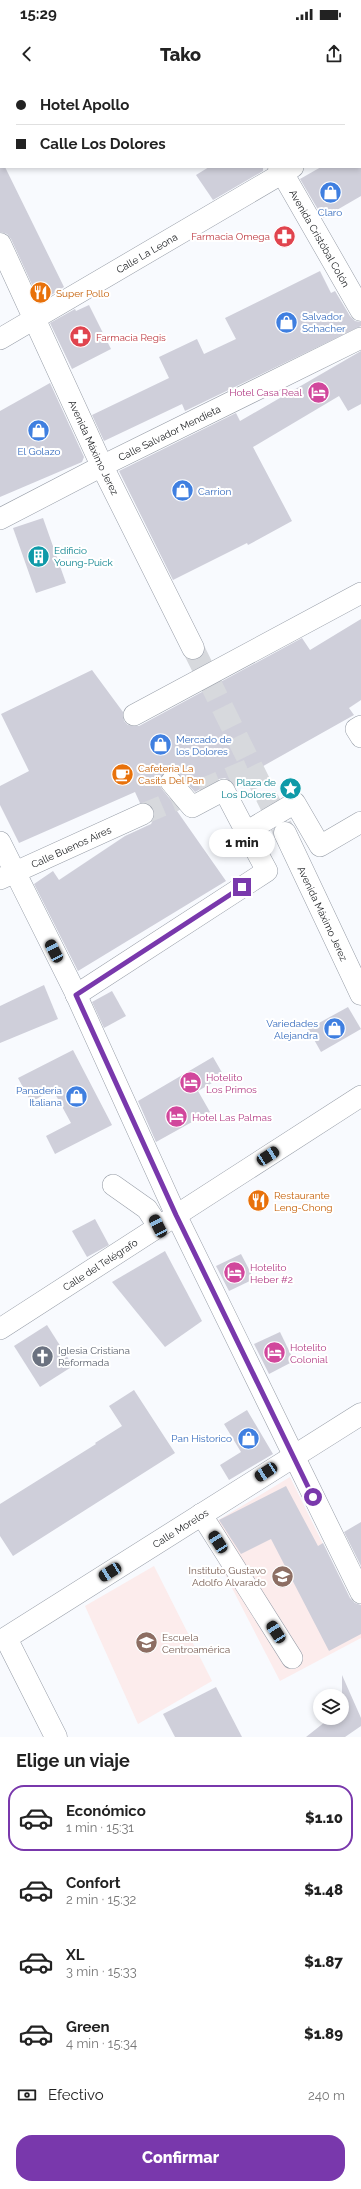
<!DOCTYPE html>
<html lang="es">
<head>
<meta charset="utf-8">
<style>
  body { margin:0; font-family:Raleway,sans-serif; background:#f2f2f2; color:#222; height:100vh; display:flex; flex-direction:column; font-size:15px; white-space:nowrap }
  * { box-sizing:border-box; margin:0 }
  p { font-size:13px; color:#767676 }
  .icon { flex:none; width:22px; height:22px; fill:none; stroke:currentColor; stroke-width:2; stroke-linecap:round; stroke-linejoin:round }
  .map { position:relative; height:1657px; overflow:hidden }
  .details { display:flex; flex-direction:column; background:#fff; flex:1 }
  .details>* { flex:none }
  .top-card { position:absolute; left:0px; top:0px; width:361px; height:88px; box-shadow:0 2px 6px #0003; display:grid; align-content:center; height:88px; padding:0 16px; background:#fff }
  .controls { position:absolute; left:313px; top:1609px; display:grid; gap:8px }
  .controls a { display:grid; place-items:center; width:36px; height:36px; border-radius:50%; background:#fff; box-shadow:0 2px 6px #0003; font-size:20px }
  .end { position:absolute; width:18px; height:18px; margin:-9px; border:5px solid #7938ac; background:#fff; box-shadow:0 0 0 2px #fff }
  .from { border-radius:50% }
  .bubble { position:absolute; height:28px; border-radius:14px; background:#fff; box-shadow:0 2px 6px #0003; font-size:13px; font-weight:800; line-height:28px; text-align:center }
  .car { position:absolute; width:12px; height:24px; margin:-12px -6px; border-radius:5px; box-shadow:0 0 3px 1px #0007; background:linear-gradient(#222 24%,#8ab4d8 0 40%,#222 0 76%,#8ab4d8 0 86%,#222 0) }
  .top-card b { display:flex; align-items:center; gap:14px; height:38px; font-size:15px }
  .top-card b+b { border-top:1px solid #e0e0e0 }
  .top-card i { width:10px; height:10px; background:#222 }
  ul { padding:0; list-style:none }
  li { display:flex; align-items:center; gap:12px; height:66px; margin:0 8px 6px; padding:0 8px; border:2px solid transparent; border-radius:16px }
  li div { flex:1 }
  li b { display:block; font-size:15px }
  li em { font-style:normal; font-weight:800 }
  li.on { border-color:#7938ac }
  li>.icon { width:36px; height:36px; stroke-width:1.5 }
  h2 { padding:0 16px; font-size:18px; line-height:48px }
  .pay { display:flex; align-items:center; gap:10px; height:44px; padding:0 16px; font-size:15px }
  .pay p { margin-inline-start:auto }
  .action { display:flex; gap:8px; margin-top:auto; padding:8px 16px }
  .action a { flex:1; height:46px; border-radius:16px; background:#7938ac; color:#fff; font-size:16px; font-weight:800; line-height:46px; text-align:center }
  .status { display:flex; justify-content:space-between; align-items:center; height:28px; padding:0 20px; background:#fff; direction:ltr }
  .status svg { height:11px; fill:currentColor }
  header { display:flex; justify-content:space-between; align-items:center; height:52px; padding:0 16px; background:#fff; font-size:18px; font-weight:800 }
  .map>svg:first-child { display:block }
  .education { fill:#fcecec }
  .building { fill:#cfcfda }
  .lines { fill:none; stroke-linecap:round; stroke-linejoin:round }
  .minor-tunnel { stroke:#d7d9dd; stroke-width:21; stroke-dasharray:21 10; stroke-linecap:butt }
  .major-tunnel { stroke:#d7d9dd; stroke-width:22; stroke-dasharray:22 11; stroke-linecap:butt }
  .minor-casing { stroke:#989ea8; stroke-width:22 }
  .major-casing { stroke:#989ea8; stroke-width:23 }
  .minor { stroke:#fff; stroke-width:21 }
  .major { stroke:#fff; stroke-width:22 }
  .route { stroke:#7938ac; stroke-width:5 }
  .labels { text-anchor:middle; stroke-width:4; stroke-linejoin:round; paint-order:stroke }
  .shop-label { font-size:10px; fill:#366cbe; stroke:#fff; text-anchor:start }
  .health-label { font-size:10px; fill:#be3a42; stroke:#fff; text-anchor:end }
  .street-label { font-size:10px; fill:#1a1c1f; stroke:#fff }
  .food-label { font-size:10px; fill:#c56008; stroke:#fff; text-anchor:start }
  .hotel-label { font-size:10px; fill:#b23c85; stroke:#fff; text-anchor:start }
  .culture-label { font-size:10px; fill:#0d838f; stroke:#fff; text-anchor:start }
  .worship-label { font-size:10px; fill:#5b616d; stroke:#fff; text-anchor:start }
  .education-label { font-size:10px; fill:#785e54; stroke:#fff; text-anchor:end }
</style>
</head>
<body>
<div class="status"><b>15:29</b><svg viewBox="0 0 49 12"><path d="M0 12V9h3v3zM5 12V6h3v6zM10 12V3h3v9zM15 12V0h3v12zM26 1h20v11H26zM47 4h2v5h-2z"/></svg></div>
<header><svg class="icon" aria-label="back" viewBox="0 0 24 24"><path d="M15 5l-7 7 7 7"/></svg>Tako<svg class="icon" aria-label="share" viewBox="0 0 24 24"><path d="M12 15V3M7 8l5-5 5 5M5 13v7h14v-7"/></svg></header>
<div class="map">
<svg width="361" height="1657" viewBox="0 0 361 1657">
  <rect width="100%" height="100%" fill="#f8fafe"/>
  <g class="education">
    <polygon points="290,1397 361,1541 361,1558 280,1601 202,1450"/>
    <polygon points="154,1486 212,1601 138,1644 85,1526"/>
  </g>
  <g class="building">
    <polygon points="0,84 1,87 5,87 64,207 40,222 11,159 7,154 0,152"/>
    <polygon points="209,87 263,87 263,91 213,120 196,95"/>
    <polygon points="321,87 361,87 361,116 323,138 300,99"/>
    <polygon points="320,191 331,213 335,211 350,236 355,241 361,242 361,246 185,331 182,324 104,361 92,335 169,298 159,277 197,259 204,274 236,259 225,238"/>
    <polygon points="89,225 111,269 72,289 50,243 75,229 76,231"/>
    <polygon points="361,271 361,324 348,331 339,316 253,367 292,441 248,465 247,463 173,500 119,391 236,333 240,341"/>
    <polygon points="50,303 84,377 82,382 0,417 0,331"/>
    <polygon points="43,438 66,503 36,513 13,448"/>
    <polygon points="361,539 361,620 349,628 354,635 233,703 225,698 219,699 195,712 175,691 169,690 160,698 159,704 162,709 179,730 177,731 226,801 78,891 34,804 53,791 59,800 125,756 151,744 155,736 154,729 150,724 140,723 135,712 19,763 0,725 0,706 29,691 1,634 92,590 123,632 124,641 128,645 139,646 302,558 310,570"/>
    <polygon points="44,905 58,939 0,963 0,926"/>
    <polygon points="112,911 126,936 104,948 92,922"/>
    <polygon points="348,927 361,949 321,972 308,949"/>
    <polygon points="73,970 112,1045 55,1074 46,1056 71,1043 53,1010 31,1022 18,998"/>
    <polygon points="213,977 224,996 198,1011 210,1032 156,1062 138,1021"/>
    <polygon points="95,1139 109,1165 87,1177 72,1151"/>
    <polygon points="165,1171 202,1241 165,1267 112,1202"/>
    <polygon points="241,1174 254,1199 229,1211 216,1186"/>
    <polygon points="47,1245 73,1286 40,1307 14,1266"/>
    <polygon points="280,1252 294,1281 269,1294 254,1264"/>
    <polygon points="134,1310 175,1373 13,1476 0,1456 0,1424 96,1364 95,1363 122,1346 109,1326"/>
    <polygon points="247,1330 273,1374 229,1400 220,1385 241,1372 224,1344"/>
    <polygon points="286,1406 318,1466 323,1463 350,1518 355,1523 361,1525 361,1554 329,1571 271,1459 241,1474 219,1440"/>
    <polygon points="361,1442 361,1486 344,1452"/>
    <polygon points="342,1595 361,1638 361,1646 345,1657 306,1657 330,1638 342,1638"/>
    <polygon points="216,1607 242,1657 175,1657 163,1634"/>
  </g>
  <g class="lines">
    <polyline class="minor-tunnel" points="143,734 252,688"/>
    <polyline class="major-tunnel" points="193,568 284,752"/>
    <defs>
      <g id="minor">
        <polyline points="101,1 102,0"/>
        <polyline points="246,1 247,0"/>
        <polyline points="360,50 361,49"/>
        <polyline points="0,72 1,71"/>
        <path id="s1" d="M0,259L293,87"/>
        <path id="s2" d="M0,439L102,386L361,258"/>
        <polyline points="134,635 361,513"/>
        <polyline points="361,646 356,649 361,657"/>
        <polyline points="171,702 192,727 224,710 246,752"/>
        <polyline points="0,762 74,910 176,1135 361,1513"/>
        <path id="s3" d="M0,799L143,734"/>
        <polyline points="76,915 267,791 246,752 295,723 320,766 361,742"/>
        <polyline points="113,1105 147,1129 158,1146"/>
        <path id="s4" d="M0,1249L361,1016"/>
        <polyline points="201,1434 292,1578"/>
      </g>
      <g id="major">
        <polyline points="227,0 227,1"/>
        <path id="s5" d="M279,87L361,230"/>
        <path id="s6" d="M0,164L102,386L193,568"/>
        <path id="s7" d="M285,753L361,914"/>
        <path id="s8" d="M56,1657L6,1558L361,1334"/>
      </g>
    </defs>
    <use href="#minor" class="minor-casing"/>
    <use href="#major" class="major-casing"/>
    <use href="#minor" class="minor"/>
    <use href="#major" class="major"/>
  </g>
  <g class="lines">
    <polyline class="route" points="242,807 76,915 176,1135 313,1417"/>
  </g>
  <defs>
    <symbol id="shop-disc" viewBox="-11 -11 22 22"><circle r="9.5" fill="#3f7fe0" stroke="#fff"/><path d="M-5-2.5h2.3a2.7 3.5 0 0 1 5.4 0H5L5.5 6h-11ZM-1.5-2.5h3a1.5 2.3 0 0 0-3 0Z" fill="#fff"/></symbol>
    <symbol id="pharmacy-disc" viewBox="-11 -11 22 22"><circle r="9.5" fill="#e0444e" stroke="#fff"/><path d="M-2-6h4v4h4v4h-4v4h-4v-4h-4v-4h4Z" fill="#fff"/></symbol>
    <symbol id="restaurant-disc" viewBox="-11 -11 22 22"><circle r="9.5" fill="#e8710a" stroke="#fff"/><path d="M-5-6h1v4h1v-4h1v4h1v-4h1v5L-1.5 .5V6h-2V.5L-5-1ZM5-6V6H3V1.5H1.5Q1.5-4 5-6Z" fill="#fff"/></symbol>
    <symbol id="hotel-disc" viewBox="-11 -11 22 22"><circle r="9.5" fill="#d1479c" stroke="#fff"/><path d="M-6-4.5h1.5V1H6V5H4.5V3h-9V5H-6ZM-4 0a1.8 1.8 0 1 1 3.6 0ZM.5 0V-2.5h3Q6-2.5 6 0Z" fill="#fff"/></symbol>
    <symbol id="building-disc" viewBox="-11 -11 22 22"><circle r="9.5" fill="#0f9aa8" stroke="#fff"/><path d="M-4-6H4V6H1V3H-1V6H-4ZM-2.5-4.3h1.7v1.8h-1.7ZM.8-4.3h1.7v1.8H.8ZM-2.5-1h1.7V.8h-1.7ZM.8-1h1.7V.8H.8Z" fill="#fff"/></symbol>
    <symbol id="cafe-disc" viewBox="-11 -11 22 22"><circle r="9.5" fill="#e8710a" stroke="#fff"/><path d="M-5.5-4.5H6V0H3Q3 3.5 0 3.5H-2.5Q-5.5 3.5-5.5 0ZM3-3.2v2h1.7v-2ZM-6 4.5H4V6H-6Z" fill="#fff"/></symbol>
    <symbol id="sight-disc" viewBox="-11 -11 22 22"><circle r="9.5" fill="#0f9aa8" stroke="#fff"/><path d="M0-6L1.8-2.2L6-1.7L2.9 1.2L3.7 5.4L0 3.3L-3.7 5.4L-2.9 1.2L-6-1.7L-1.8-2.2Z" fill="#fff"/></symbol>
    <symbol id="church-disc" viewBox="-11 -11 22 22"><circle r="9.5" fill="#6b7280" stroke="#fff"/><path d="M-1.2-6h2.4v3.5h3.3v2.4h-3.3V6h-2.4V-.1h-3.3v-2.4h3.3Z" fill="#fff"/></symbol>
    <symbol id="school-disc" viewBox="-11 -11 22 22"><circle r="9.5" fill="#8d6e63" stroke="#fff"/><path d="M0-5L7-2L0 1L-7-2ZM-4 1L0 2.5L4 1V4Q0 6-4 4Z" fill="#fff"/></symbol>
  </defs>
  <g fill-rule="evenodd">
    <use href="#shop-disc" x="318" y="100" width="25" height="25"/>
    <use href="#pharmacy-disc" x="272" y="144" width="25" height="25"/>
    <use href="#restaurant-disc" x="28" y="200" width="25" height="25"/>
    <use href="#shop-disc" x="274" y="230" width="25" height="25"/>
    <use href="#pharmacy-disc" x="68" y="244" width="25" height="25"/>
    <use href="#hotel-disc" x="306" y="300" width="25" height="25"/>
    <use href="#shop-disc" x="26" y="338" width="25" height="25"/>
    <use href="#shop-disc" x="170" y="398" width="25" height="25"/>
    <use href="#building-disc" x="26" y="464" width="25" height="25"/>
    <use href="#shop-disc" x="148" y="652" width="25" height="25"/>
    <use href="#cafe-disc" x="110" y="682" width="25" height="25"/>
    <use href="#sight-disc" x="278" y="696" width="25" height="25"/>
    <use href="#shop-disc" x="322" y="936" width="25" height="25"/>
    <use href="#hotel-disc" x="178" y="990" width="25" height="25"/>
    <use href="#shop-disc" x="64" y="1004" width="25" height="25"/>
    <use href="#hotel-disc" x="164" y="1024" width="25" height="25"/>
    <use href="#restaurant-disc" x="246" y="1108" width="25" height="25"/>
    <use href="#hotel-disc" x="222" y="1180" width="25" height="25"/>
    <use href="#hotel-disc" x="262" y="1260" width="25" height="25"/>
    <use href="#church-disc" x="30" y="1264" width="25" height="25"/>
    <use href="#shop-disc" x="236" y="1346" width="25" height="25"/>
    <use href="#school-disc" x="270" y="1484" width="25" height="25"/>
    <use href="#school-disc" x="134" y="1550" width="25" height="25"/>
  </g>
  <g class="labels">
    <g class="shop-label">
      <text x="330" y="136" text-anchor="middle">Claro</text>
      <text x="302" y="240">Salvador<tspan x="302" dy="12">Schacher</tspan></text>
      <text x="39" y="375" text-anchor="middle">El Golazo</text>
      <text x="198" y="415">Carrion</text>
      <text x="176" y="663">Mercado de<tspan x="176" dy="12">los Dolores</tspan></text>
      <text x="318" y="947" text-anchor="end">Variedades<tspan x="318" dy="12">Alejandra</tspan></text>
      <text x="62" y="1014" text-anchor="end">Panadería<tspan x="62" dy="12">Italiana</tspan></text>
      <text x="232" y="1362" text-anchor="end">Pan Historico</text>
    </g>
    <g class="health-label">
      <text x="270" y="160">Farmacia Omega</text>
      <text x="96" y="261" text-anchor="start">Farmacia Regis</text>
    </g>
    <g class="street-label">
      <text dy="4" stroke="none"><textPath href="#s5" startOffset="82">Avenida Cristóbal Colón</textPath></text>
      <text dy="4" stroke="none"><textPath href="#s1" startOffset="170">Calle La Leona</textPath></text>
      <text dy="4" stroke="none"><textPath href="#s2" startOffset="190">Calle Salvador Mendieta</textPath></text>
      <text dy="4" stroke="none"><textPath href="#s6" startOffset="224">Avenida Máximo Jerez</textPath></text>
      <text dy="4" stroke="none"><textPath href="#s3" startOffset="78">Calle Buenos Aires</textPath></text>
      <text dy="4" stroke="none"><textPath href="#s7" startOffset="89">Avenida Máximo Jerez</textPath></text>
      <text dy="4" stroke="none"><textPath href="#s4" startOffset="119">Calle del Telégrafo</textPath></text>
      <text dy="4" stroke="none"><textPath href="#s8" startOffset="317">Calle Morelos</textPath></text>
    </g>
    <g class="food-label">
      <text x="56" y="217">Super Pollo</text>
      <text x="138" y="692">Cafeteria La<tspan x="138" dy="12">Casita Del Pan</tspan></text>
      <text x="274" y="1119">Restaurante<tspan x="274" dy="12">Leng-Chong</tspan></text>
    </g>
    <g class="hotel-label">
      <text x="302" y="316" text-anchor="end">Hotel Casa Real</text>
      <text x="206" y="1001">Hotelito<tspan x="206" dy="12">Los Primos</tspan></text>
      <text x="192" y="1041">Hotel Las Palmas</text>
      <text x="250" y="1191">Hotelito<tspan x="250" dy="12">Heber #2</tspan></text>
      <text x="290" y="1271">Hotelito<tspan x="290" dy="12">Colonial</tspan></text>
    </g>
    <g class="culture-label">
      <text x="54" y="474">Edificio<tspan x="54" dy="12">Young-Puick</tspan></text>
      <text x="276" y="706" text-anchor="end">Plaza de<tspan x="276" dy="12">Los Dolores</tspan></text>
    </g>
    <g class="worship-label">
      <text x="58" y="1274">Iglesia Cristiana<tspan x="58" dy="12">Reformada</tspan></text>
    </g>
    <g class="education-label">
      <text x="266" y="1494">Instituto Gustavo<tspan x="266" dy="12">Adolfo Alvarado</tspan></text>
      <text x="162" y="1561" text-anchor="start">Escuela<tspan x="162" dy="12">Centroamérica</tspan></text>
    </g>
  </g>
</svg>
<div class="controls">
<a><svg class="icon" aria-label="layers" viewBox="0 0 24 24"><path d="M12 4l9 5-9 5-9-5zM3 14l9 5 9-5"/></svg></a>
</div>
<i class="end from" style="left:313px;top:1417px"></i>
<i class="end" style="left:242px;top:807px"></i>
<div class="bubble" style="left:209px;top:749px;width:66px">1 min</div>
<i class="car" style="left:54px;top:871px;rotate:333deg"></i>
<i class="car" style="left:268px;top:1076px;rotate:57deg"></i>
<i class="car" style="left:158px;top:1146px;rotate:333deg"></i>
<i class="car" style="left:266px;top:1392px;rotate:237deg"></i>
<i class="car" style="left:218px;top:1462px;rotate:327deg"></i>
<i class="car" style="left:110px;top:1492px;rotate:238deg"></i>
<i class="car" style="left:276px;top:1552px;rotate:327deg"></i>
<div class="top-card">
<b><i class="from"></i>Hotel Apollo</b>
<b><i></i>Calle Los Dolores</b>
</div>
</div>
<section class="details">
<h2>Elige un viaje</h2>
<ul>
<li class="on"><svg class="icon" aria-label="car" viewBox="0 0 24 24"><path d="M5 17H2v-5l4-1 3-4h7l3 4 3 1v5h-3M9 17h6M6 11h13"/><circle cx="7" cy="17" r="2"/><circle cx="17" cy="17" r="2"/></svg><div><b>Económico</b><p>1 min · 15:31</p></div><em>$1.10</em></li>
<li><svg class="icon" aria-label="car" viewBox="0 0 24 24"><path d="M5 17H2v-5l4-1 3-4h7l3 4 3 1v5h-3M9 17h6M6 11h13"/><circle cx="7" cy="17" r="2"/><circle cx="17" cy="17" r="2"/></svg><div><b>Confort</b><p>2 min · 15:32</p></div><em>$1.48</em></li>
<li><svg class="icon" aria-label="car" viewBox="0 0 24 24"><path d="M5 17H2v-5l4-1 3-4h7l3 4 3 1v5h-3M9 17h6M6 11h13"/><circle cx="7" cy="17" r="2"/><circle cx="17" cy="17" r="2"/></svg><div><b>XL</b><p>3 min · 15:33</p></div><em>$1.87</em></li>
<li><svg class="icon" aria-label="car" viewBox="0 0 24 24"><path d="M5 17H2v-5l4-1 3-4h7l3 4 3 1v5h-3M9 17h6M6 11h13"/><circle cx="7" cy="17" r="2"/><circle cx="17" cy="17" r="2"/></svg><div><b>Green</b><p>4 min · 15:34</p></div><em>$1.89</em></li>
</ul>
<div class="pay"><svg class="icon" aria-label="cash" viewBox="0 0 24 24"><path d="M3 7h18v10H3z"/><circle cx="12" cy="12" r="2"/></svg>Efectivo<p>240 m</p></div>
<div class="action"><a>Confirmar</a></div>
</section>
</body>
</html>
